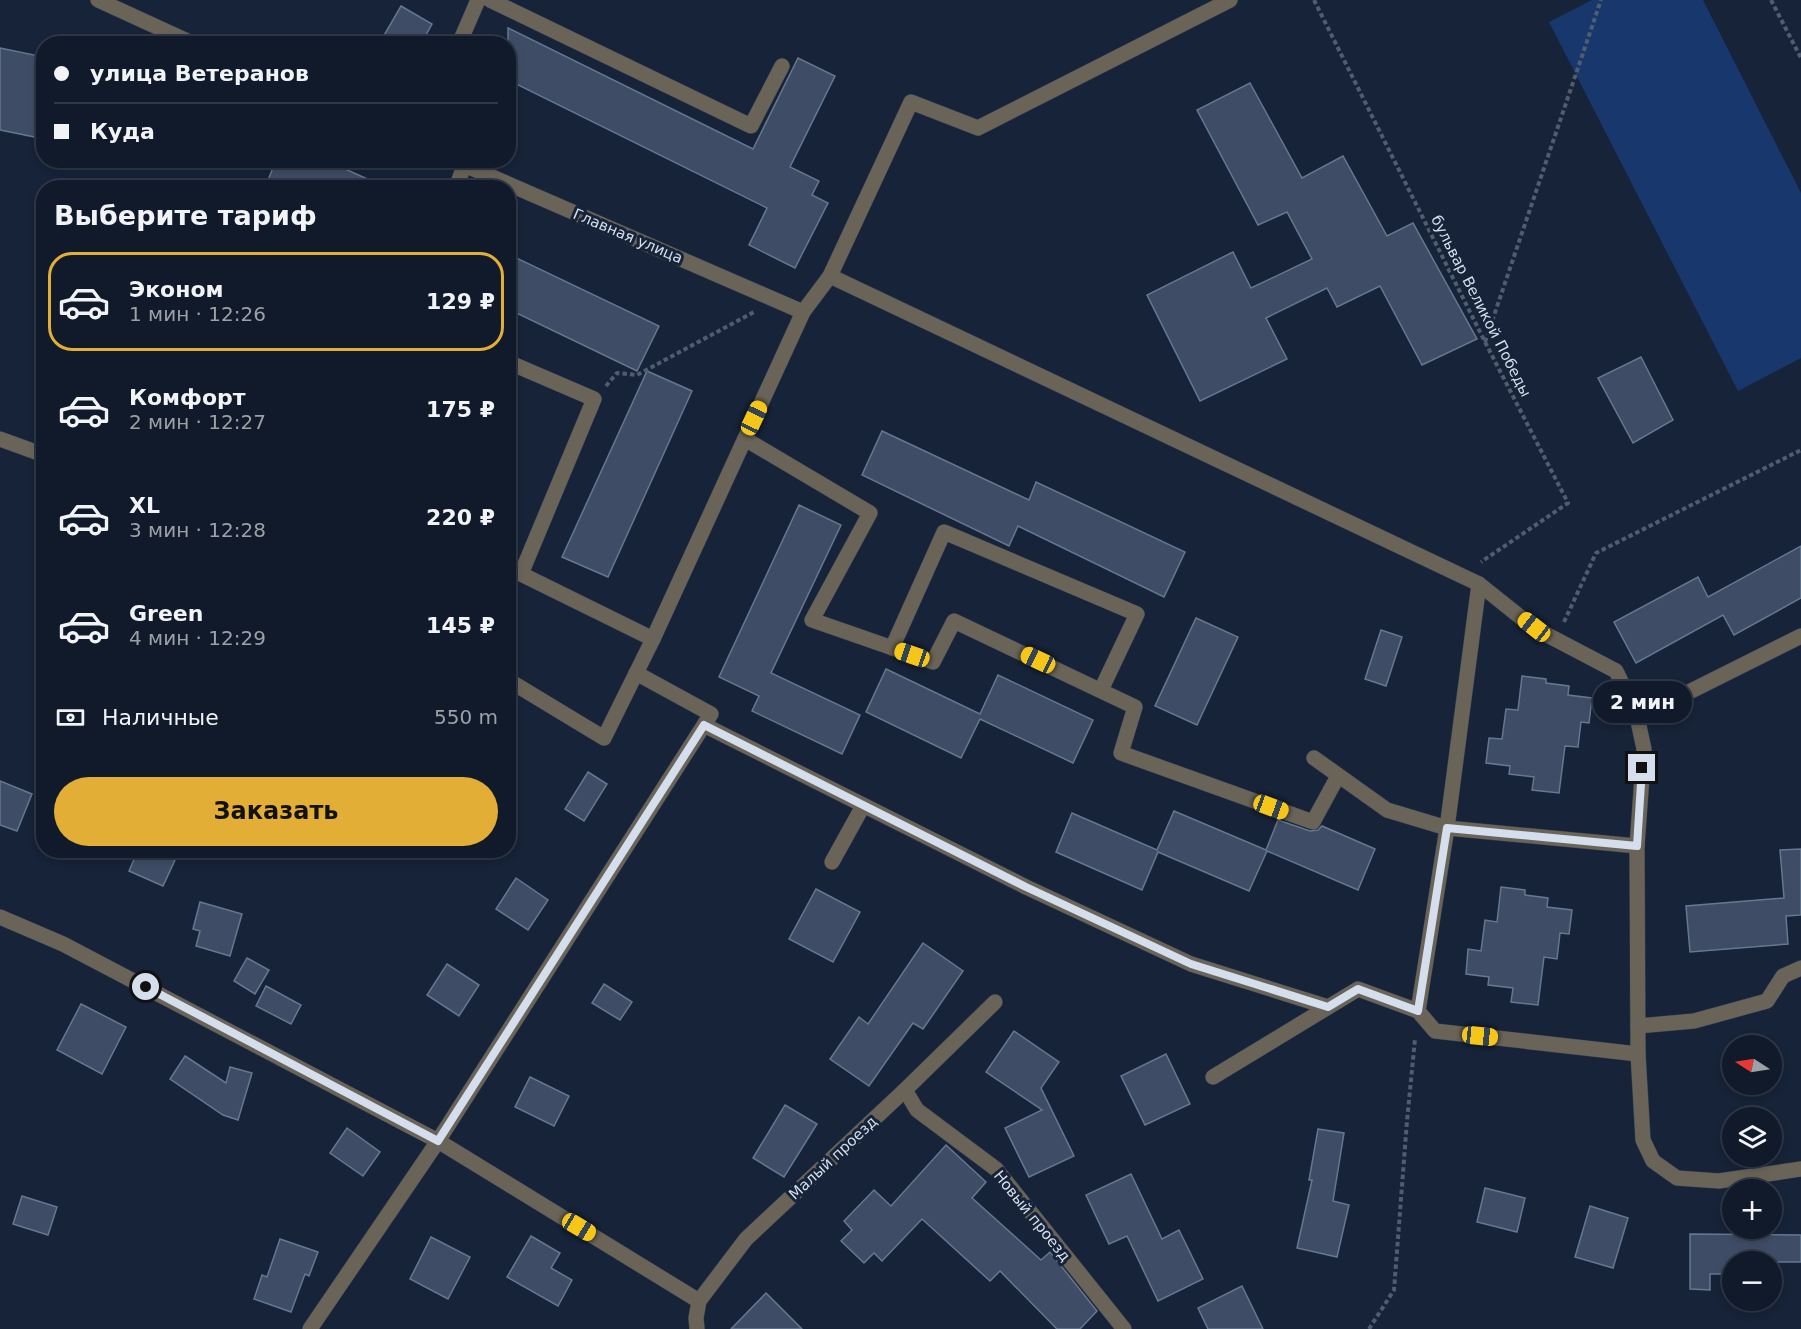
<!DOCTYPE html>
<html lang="ru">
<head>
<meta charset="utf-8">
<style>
  body { margin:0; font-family:"DejaVu Sans",sans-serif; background:#192332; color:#f1f3f6; height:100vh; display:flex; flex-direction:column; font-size:22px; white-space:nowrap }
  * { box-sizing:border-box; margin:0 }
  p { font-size:20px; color:#9ca1a8 }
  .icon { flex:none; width:33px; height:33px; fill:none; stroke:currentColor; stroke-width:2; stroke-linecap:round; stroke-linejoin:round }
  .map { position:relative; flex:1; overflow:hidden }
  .side { position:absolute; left:36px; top:180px; width:480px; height:678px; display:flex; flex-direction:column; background:#101a2a; border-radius:24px; box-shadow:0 3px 9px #0003,0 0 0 2px #303847 }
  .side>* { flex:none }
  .hud { position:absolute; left:36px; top:36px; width:480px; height:132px; border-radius:24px; box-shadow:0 3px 9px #0003,0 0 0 2px #303847; display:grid; align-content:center; height:132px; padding:0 18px; background:#101a2a }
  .needle { width:39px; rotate:282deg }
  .controls { position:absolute; left:1722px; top:1035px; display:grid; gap:12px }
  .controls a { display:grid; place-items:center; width:60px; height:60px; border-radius:50%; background:#101a2a; box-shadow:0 3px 9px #0003,0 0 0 2px #303847; font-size:30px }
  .end { position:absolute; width:27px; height:27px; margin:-14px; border:8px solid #d5deec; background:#111; box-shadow:0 0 0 3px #111 }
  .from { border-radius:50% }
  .bubble { position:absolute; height:42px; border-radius:21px; background:#101a2a; box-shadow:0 3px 9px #0003,0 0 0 2px #303847; font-size:20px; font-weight:700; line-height:42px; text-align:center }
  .car { position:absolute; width:18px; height:36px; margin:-18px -9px; border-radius:8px; box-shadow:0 0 4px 2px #0007; background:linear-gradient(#f5c518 24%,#345 0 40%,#f5c518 0 76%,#345 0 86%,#f5c518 0) }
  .hud b { display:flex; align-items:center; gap:21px; height:57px; font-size:22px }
  .hud b+b { border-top:2px solid #303847 }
  .hud i { width:15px; height:15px; background:#f1f3f6 }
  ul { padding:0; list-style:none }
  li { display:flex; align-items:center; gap:18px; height:99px; margin:0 12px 9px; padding:0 6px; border:3px solid transparent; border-radius:24px }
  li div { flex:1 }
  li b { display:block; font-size:22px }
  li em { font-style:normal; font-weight:700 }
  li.active { border-color:#e3ae35 }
  li>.icon { width:54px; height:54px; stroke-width:1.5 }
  h2 { padding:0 18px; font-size:27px; line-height:72px }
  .pay { display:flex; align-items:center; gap:15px; height:66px; padding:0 18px; font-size:22px }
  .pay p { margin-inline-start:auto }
  .action { display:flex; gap:12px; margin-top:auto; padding:12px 18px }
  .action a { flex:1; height:69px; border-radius:36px; background:#e3ae35; color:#111; font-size:24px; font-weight:700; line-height:69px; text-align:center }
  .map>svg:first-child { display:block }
  .green { fill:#18386d }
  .building { fill:#3e4d65; stroke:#667790; stroke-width:1.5 }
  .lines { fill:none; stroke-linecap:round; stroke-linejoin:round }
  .minor-casing { stroke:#313d51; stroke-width:16 }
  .path { stroke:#505c6f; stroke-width:4; stroke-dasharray:4.5 3; stroke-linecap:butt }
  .minor { stroke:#6a6458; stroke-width:15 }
  .route { stroke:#d5deec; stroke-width:8 }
  .labels { text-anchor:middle; stroke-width:6; stroke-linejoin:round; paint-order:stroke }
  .street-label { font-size:15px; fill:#d5deec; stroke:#162338 }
</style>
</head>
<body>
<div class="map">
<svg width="1801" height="1329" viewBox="0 0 1801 1329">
  <rect width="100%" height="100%" fill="#162338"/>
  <polygon class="green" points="1592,0 1703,0 1801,193 1801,358 1738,391 1549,22"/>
  <g class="building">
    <polygon points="401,6 432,24 421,44 379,44"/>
    <polygon points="508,28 753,149 798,58 835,76 790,167 819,181 812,195 828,203 795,268 749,245 767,208 508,80"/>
    <polygon points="0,48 44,57 44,97 35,137 0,130"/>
    <polygon points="1250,83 1302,178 1343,156 1387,236 1413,223 1477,339 1422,365 1380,286 1337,307 1327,288 1266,318 1287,359 1200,401 1147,295 1233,252 1251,288 1312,259 1287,212 1258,225 1197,110"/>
    <polygon points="276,160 344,160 341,167 387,188 265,188"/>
    <polygon points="508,254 659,326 637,371 508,309"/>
    <polygon points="1641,357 1673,420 1633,443 1598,378"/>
    <polygon points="647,371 692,391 608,577 562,557"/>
    <polygon points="882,431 1029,500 1036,482 1185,552 1164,597 1018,526 1009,546 862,475"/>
    <polygon points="799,505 841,525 771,673 860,715 842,754 752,711 759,696 719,677"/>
    <polygon points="1801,546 1801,598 1734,635 1723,615 1636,663 1614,622 1698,577 1708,597"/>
    <polygon points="1196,618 1238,637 1197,725 1155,706"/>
    <polygon points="1381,630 1402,637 1386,686 1365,679"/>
    <polygon points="886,669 980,714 998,675 1093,720 1073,763 980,719 961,758 866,712"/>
    <polygon points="1522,676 1546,679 1546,683 1569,686 1568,695 1592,698 1589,723 1581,722 1578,747 1565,746 1559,793 1532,790 1534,777 1509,774 1510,766 1486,763 1489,738 1502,739 1506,709 1518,710"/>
    <polygon points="588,772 607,784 584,821 565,809"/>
    <polygon points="0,781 32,794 17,831 0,825"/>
    <polygon points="1174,811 1266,850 1278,820 1310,831 1318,830 1322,826 1375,849 1358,890 1267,851 1249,891 1158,852 1142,890 1056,852 1072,813 1157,850"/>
    <polygon points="1801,849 1801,915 1786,916 1788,944 1690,952 1686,906 1784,898 1780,850"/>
    <polygon points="138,850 154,850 175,860 163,886 129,871"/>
    <polygon points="516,878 548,900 528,930 496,909"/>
    <polygon points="1501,887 1525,890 1525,895 1548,898 1547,907 1572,910 1569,934 1560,933 1557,959 1544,957 1538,1005 1511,1002 1513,988 1488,985 1489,977 1466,974 1468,949 1481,951 1485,920 1497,922"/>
    <polygon points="816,889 860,912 833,962 789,939"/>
    <polygon points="200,902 242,914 230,956 196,946 200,931 193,929"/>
    <polygon points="923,943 963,971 923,1029 913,1023 869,1086 830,1059 859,1017 868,1024"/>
    <polygon points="247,958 269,970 255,994 234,981"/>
    <polygon points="447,964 479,985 459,1016 427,995"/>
    <polygon points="604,984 632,1002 620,1020 592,1003"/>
    <polygon points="266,986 301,1005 291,1024 256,1006"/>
    <polygon points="81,1004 126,1027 102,1074 57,1050"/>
    <polygon points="1014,1031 1059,1062 1041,1088 1074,1156 1029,1177 1005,1128 1042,1110 986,1072"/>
    <polygon points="1166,1054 1190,1104 1145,1125 1121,1076"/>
    <polygon points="185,1056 226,1083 230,1067 252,1073 238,1120 223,1115 170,1079"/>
    <polygon points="530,1077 569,1096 554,1126 515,1107"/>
    <polygon points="785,1105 817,1124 784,1177 753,1158"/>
    <polygon points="347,1128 380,1152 363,1176 330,1153"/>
    <polygon points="1318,1129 1344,1133 1333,1201 1349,1205 1337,1257 1297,1248 1312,1180 1309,1180"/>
    <polygon points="946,1145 986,1182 972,1198 1041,1260 1050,1252 1097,1311 1080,1329 1057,1329 1000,1271 990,1281 922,1219 882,1261 874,1253 864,1263 841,1241 852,1230 844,1221 874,1190 891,1206"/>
    <polygon points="1131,1174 1162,1239 1179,1230 1203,1279 1158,1301 1127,1236 1109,1244 1086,1195"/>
    <polygon points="1485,1188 1525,1198 1517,1232 1477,1222"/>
    <polygon points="22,1196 57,1207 48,1235 13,1224"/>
    <polygon points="1590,1206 1628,1218 1613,1268 1575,1257"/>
    <polygon points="1690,1234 1801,1235 1801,1262 1732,1262 1732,1274 1710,1274 1710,1290 1690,1289"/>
    <polygon points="531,1236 560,1253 551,1268 572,1280 558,1306 507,1277"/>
    <polygon points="431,1237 470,1257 448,1299 410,1279"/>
    <polygon points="280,1239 318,1252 309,1276 305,1274 291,1312 254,1299 262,1275 267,1277"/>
    <polygon points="1242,1286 1263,1329 1208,1329 1198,1308"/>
    <polygon points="766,1293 802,1329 731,1329"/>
  </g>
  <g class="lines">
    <defs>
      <g id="minor">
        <polyline points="98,0 194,44"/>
        <polyline points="490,0 751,126 782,66"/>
        <polyline points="459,44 478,0"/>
        <polyline points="453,160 803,312"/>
        <polyline points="456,188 464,166"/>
        <polyline points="830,276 1479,584 1534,628 1616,671 1636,712 1644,749 1637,846 1638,1054 1643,1140 1653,1161 1677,1178 1719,1181 1801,1169"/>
        <polyline points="508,362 594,399 521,574 653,639"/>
        <polyline points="0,439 44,455"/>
        <polyline points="745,439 870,513 812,620 933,662 954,621 1135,707 1121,753 1313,822 1338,776"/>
        <polyline points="1479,584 1447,828 1418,1011 1435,1031 1638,1054"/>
        <polyline points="892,648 944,532 1137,614 1101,690"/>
        <polyline points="508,680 604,738 653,639 803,312 830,276 911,102 978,128 1230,0"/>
        <polyline points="1637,718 1801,636"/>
        <polyline points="704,725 1026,887 1191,964 1328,1007"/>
        <polyline points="1314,758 1387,810 1447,828 1637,846"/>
        <polyline points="832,862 863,806"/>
        <polyline points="0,917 63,944 438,1141 699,1301"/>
        <polyline points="1638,1026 1694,1021 1767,1001 1783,976 1801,968"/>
        <polyline points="1213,1077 1358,989 1418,1011"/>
        <polyline points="905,1090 917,1110 996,1169 1124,1329"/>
        <polyline points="310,1329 438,1141 711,714 636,673"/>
        <polyline points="697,1329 696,1318 699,1301 746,1239 905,1090 995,1002"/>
      </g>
    </defs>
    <use href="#minor" class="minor-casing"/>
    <g class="path">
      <polyline points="1314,0 1485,342 1568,503 1481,562"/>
      <polyline points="1771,0 1801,58"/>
      <polyline points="1485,342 1601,0"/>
      <polyline points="606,386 617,373 637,375 754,312"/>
      <polyline points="1564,622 1596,553 1801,450"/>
      <polyline points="1369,1329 1394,1290 1407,1121 1415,1039"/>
    </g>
    <use href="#minor" class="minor"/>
  </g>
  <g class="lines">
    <polyline class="route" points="146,987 438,1141 704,725 1026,887 1191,964 1328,1007 1358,989 1418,1011 1447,828 1637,846 1642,768"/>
  </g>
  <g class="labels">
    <g class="street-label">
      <text transform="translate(628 236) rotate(23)" y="5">Главная улица</text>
      <text transform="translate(1481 306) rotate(63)" y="5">бульвар Великой Победы</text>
      <text transform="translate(833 1158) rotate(-43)" y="5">Малый проезд</text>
      <text transform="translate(1032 1216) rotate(51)" y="5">Новый проезд</text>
    </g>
  </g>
</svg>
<div class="controls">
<a><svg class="needle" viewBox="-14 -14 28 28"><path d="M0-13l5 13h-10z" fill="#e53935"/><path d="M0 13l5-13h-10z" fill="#9ca1a8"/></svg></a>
<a><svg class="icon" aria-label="layers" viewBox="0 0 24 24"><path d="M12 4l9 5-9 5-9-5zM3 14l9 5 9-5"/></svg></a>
<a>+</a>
<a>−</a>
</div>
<i class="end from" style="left:146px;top:987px"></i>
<i class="end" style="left:1642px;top:768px"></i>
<div class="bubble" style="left:1593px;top:681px;width:99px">2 мин</div>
<i class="car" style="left:754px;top:418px;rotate:25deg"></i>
<i class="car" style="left:1534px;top:627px;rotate:308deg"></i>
<i class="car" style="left:912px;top:655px;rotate:289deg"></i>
<i class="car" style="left:1038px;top:660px;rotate:295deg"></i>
<i class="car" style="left:1271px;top:807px;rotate:110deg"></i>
<i class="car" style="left:1480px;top:1036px;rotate:96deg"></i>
<i class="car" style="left:579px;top:1227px;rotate:121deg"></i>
<div class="hud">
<b><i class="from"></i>улица Ветеранов</b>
<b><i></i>Куда</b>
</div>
<section class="side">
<h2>Выберите тариф</h2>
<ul>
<li class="active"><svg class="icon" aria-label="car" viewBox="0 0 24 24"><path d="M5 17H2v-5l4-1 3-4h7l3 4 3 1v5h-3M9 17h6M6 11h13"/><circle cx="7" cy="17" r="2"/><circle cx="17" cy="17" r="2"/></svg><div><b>Эконом</b><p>1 мин · 12:26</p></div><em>129 ₽</em></li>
<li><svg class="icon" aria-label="car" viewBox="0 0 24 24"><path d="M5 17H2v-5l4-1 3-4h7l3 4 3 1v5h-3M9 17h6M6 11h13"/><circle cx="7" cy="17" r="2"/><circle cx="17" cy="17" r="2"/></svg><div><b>Комфорт</b><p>2 мин · 12:27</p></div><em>175 ₽</em></li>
<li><svg class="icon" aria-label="car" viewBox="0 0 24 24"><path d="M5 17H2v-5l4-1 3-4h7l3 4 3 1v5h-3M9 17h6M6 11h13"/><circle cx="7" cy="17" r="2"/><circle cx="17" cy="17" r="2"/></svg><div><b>XL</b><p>3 мин · 12:28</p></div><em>220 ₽</em></li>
<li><svg class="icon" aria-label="car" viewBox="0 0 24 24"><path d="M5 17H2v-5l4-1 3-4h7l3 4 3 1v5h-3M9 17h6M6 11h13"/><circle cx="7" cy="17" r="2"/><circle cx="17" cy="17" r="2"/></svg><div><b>Green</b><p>4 мин · 12:29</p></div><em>145 ₽</em></li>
</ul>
<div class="pay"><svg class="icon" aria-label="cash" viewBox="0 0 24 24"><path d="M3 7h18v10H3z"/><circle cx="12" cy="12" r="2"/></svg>Наличные<p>550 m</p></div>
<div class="action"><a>Заказать</a></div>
</section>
</div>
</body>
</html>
